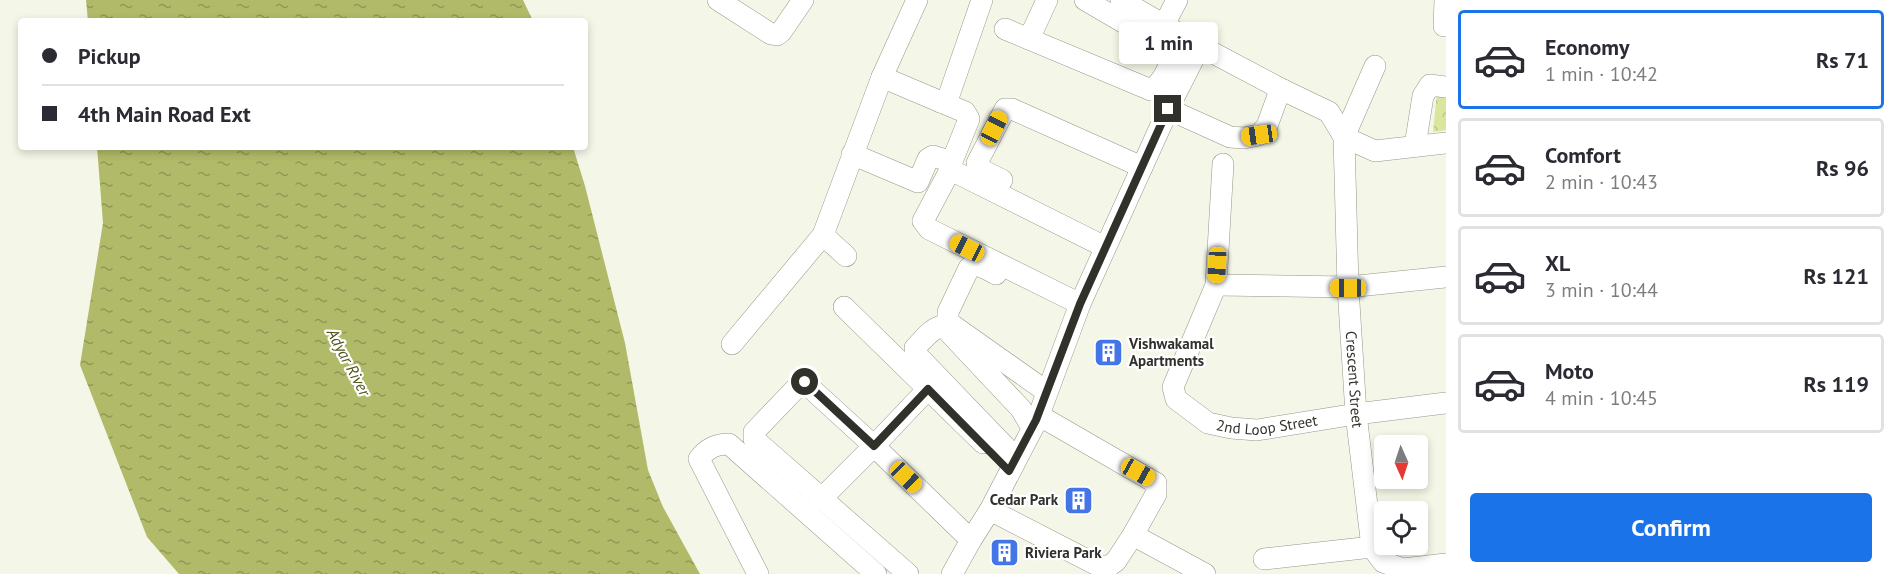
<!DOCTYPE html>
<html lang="en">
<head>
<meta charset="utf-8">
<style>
  body { margin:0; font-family:"PT Sans",sans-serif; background:#f7f7f7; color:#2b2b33; height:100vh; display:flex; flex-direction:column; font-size:22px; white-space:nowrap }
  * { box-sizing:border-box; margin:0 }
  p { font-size:20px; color:#7c7c81 }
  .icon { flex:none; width:33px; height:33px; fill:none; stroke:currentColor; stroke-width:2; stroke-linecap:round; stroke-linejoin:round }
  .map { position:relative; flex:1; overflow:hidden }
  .drawer { display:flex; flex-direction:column; background:#fff; width:450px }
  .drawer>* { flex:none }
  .top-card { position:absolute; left:18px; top:18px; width:570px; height:132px; border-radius:6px; box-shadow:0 3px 9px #0003; display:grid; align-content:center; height:132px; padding:0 24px; background:#fff }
  .needle { width:39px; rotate:177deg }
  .controls { position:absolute; left:1374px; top:435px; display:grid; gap:12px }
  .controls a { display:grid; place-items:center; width:54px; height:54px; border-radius:6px; background:#fff; box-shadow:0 3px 9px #0003; font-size:30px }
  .end { position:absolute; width:27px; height:27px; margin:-14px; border:8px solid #30312b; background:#fff; box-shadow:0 0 0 3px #fff }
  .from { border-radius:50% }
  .bubble { position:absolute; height:42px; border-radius:6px; background:#fff; box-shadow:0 3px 9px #0003; font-size:20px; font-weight:700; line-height:42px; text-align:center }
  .car { position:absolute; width:18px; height:36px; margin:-18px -9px; border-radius:8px; box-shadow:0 0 4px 2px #0007; background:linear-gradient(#f5c518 24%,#345 0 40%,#f5c518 0 76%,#345 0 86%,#f5c518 0) }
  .top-card b { display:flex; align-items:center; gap:21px; height:57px; font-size:22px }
  .top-card b+b { border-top:2px solid #e1e1e2 }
  .top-card i { width:15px; height:15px; background:#2b2b33 }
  ul { padding:10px 0 0; list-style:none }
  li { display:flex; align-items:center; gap:18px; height:99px; margin:0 12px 9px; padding:0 12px; border:3px solid #e1e1e2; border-radius:6px }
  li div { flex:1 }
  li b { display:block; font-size:22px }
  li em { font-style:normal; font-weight:700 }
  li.on { border-color:#1a73e8 }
  li>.icon { width:54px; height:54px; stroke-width:1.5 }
  .button { display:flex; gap:12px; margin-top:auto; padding:12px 24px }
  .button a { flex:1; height:69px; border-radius:6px; background:#1a73e8; color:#fff; font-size:24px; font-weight:700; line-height:69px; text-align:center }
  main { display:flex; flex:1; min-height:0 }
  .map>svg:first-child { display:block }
  .park { fill:url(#park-crowns) }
  .water { fill:url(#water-ripples) }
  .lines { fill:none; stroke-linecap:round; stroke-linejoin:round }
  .minor-casing { stroke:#949788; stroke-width:22 }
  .minor { stroke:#fff; stroke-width:21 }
  .route { stroke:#30312b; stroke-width:8 }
  .labels { text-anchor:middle; stroke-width:4.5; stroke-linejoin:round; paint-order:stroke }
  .poi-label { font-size:15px; font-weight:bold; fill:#30312b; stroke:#fff; text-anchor:start }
  .street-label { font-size:15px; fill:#30312b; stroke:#fff }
  .water-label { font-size:16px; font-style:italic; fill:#4f5417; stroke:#fff }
</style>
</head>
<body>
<main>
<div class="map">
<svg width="1446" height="574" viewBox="0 0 1446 574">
  <defs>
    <pattern id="park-crowns" width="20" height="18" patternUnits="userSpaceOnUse" patternTransform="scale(1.5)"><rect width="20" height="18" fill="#dce59d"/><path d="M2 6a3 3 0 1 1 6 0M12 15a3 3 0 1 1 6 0" fill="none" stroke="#bdc587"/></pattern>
    <pattern id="water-ripples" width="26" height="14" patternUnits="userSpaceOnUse" patternTransform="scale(1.5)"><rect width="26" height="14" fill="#b1ba68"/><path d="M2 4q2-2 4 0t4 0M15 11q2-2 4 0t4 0" fill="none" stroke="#909856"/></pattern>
  </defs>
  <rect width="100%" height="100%" fill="#f4f7e7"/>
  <polygon class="park" points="1437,92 1446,93 1446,130 1433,132"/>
  <g class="water">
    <polygon points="86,0 523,0 533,21 88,21"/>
    <polygon points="97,147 573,147 585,186 625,343 648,470 663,507 700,574 179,574 147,537 80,365 103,223"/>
  </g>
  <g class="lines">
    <defs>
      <g id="minor">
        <polyline points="718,0 771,34 777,35 781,32 803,0"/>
        <polyline points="1121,0 1200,46 1283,90 1329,112 1344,137 1375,151 1446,143"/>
        <polyline points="1164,25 1177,0"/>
        <polyline points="1444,26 1445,0"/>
        <path d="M1005,29L1151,90C1163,82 1172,64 1171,50L1085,0"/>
        <polyline points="1029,39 1047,0"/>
        <path id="s1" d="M1375,66L1344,137L1348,287L1356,414L1372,547L1383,562L1403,569L1446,564"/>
        <polyline points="882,77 941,102 948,98 982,0"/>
        <polyline points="1168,109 1230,137 1244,138 1259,135 1267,126 1279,93 1283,90"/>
        <polyline points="1415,146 1423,96 1430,85 1446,87"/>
        <polyline points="852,154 918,182 928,159 933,156 949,161 953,159 969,119 965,112 941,102"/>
        <path id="s2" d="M1223,164L1216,285L1173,387L1176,399L1208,423L1231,428L1257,430L1356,414L1446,403"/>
        <polyline points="1002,180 980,169 977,163 1005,109 1012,109 1142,167"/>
        <polyline points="823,235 846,256"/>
        <path d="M996,274C988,270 977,262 969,268L948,312V322L1047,392"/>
        <polyline points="1216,285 1348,287 1446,277"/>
        <polyline points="1080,304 929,229 923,221 948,174 957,173 1105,247"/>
        <polyline points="844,307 983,443"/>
        <polyline points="732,344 823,235 882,77 917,0"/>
        <path d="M1016,458L916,354L915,348C923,340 932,327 943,326L1021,409L1032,428"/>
        <polyline points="821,499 874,446 971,540"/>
        <polyline points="990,510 1099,566 1109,566 1116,561 1133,535 1156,494 1156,483 1047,420 1037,420"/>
        <polyline points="1133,535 1205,574"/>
        <polyline points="1264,559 1372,547"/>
        <path d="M758,574L699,459C707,448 716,444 729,444L876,574"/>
        <polyline points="908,574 754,439 754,432 801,383 804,382 874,446 928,389"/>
        <polyline points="952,574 971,540 990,510 1037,420 1080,304 1172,101 1200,46"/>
      </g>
    </defs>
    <use href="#minor" class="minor-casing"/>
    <use href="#minor" class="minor"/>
  </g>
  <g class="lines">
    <polyline class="route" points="805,382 874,446 928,389 1009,471 1036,420 1080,304 1168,109"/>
  </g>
  <defs>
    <symbol id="building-square" viewBox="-11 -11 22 22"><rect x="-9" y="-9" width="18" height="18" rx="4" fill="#4475e6" stroke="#fff"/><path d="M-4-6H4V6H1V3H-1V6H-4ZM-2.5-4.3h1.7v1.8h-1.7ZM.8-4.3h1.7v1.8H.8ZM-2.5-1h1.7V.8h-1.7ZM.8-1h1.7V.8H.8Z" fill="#fff"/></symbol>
  </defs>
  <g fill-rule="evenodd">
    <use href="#building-square" x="1092" y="336" width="33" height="33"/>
    <use href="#building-square" x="1062" y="484" width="33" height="33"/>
    <use href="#building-square" x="988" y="536" width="33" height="33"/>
  </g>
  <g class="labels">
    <g class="poi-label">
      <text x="1129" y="349">Vishwakamal<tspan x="1129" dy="17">Apartments</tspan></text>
      <text x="1058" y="505" text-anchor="end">Cedar Park</text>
      <text x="1025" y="558">Riviera Park</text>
    </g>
    <g class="street-label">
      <text dy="5" stroke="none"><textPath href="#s1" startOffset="320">Crescent Street</textPath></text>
      <text dy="5" stroke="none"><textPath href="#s2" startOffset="344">2nd Loop Street</textPath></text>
    </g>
    <g class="water-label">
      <text transform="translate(349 362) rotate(62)" y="6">Adyar River</text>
    </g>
  </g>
</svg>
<div class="controls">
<a><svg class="needle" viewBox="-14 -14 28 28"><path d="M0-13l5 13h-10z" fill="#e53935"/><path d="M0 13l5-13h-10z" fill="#7c7c81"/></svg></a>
<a><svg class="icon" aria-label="locate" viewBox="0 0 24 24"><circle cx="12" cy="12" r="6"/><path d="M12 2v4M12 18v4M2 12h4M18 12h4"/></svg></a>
</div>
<i class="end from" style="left:805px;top:382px"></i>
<i class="end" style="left:1168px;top:109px"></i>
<div class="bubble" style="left:1119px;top:22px;width:99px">1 min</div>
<i class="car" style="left:994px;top:128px;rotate:26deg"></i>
<i class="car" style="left:1259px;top:135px;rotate:262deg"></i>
<i class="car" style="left:967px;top:248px;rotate:297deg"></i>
<i class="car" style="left:1217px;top:265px;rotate:183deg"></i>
<i class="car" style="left:1348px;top:288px;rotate:270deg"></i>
<i class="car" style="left:1138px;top:472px;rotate:119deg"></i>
<i class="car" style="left:906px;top:477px;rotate:134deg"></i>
<div class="top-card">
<b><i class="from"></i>Pickup</b>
<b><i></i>4th Main Road Ext</b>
</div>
</div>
<section class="drawer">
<ul>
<li class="on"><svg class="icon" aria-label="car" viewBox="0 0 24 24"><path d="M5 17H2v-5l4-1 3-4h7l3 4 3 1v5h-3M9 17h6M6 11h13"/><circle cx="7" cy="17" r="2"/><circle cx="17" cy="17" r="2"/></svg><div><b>Economy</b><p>1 min · 10:42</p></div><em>Rs 71</em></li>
<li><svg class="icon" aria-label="car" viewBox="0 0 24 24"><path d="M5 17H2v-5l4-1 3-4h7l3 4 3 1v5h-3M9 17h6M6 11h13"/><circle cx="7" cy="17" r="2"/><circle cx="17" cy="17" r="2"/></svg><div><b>Comfort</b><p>2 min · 10:43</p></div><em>Rs 96</em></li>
<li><svg class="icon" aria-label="car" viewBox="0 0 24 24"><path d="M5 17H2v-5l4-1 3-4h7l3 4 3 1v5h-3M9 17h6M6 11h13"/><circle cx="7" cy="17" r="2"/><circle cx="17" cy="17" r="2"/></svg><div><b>XL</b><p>3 min · 10:44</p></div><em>Rs 121</em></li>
<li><svg class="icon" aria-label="car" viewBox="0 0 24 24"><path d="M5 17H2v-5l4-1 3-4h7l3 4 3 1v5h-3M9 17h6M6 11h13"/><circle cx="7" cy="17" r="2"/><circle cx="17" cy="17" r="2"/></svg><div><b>Moto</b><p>4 min · 10:45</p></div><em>Rs 119</em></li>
</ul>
<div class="button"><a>Confirm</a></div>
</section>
</main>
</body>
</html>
